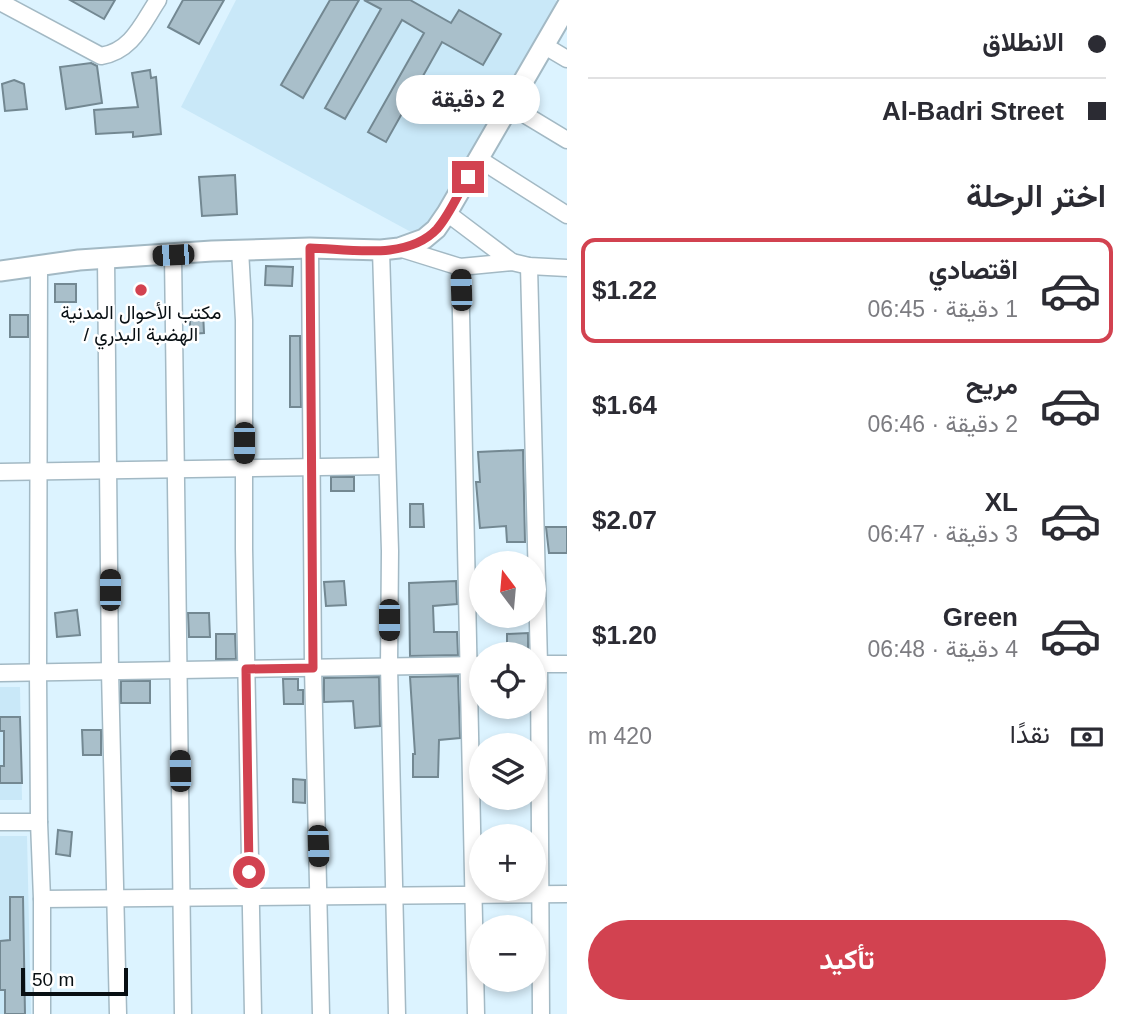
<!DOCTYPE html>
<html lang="ar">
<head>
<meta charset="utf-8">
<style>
  body { margin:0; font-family:Helvetica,Vazirmatn,sans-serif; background:#f2f2f3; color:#2b2b33; direction:rtl; height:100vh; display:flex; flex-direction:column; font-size:26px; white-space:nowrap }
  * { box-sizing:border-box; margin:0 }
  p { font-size:23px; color:#7c7c81 }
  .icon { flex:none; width:38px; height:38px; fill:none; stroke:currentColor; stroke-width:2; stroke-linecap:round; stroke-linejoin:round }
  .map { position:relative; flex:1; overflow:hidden; direction:ltr }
  .side { display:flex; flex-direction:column; background:#fff; width:560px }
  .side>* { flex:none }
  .banner { display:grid; align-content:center; height:154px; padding:0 21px; background:#fff }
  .needle { width:46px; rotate:344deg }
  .tools { position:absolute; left:469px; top:551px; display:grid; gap:14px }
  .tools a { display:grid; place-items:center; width:77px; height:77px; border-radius:50%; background:#fff; box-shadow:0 4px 10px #0003; font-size:35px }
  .scale { position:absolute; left:21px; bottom:18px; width:107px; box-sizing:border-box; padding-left:7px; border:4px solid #080f13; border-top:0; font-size:19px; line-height:24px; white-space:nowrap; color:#080f13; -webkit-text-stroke:5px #fff; paint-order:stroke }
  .end { position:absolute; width:32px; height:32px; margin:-16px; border:9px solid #d24250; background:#fff; box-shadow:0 0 0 4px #fff }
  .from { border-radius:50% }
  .bubble { position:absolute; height:49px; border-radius:24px; background:#fff; box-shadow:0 4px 10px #0003; font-size:23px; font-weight:700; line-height:49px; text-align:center; direction:rtl }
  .car { position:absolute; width:21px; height:42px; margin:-21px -10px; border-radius:9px; box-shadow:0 0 5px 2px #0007; background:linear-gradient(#222 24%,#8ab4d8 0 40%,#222 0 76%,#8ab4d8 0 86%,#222 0) }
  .banner b { display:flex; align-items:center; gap:24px; height:66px; font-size:26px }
  .banner b+b { border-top:2px solid #e1e1e2 }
  .banner i { width:18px; height:18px; background:#2b2b33 }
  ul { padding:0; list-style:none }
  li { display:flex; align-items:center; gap:21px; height:105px; margin:0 14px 10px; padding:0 7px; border:4px solid transparent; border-radius:14px }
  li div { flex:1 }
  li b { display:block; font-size:26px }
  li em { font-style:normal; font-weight:700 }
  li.on { border-color:#d24250 }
  li>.icon { width:63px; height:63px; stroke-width:1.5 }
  h2 { padding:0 21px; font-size:32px; line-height:84px }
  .pay { display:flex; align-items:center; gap:18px; height:77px; padding:0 21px; font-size:26px }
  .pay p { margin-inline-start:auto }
  .primary-button { display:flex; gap:14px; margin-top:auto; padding:14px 21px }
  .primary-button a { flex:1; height:80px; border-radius:42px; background:#d24250; color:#fff; font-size:28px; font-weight:700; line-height:80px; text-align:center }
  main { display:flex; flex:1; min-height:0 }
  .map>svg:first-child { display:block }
  .built { fill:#c9e8f8 }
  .building { fill:#a9bfca; stroke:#738892; stroke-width:2 }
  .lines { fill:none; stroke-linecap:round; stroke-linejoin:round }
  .minor-casing { stroke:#a3b9c4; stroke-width:19 }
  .tertiary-casing { stroke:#a3b9c4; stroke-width:23 }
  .minor { stroke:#fff; stroke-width:16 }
  .tertiary { stroke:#fff; stroke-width:19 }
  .route { stroke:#d24250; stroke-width:9 }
  .poi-dot { fill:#d24250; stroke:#fff; stroke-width:2.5 }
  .labels { text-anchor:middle; stroke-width:5; stroke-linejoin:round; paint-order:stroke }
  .poi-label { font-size:19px; fill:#080f13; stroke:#fff }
</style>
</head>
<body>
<main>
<section class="side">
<div class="banner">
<b><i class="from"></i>الانطلاق</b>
<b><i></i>Al-Badri Street</b>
</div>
<h2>اختر الرحلة</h2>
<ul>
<li class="on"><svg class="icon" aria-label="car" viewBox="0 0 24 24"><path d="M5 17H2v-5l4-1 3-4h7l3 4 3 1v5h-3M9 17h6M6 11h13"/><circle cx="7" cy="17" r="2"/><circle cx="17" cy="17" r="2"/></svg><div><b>اقتصادي</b><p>1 دقيقة · 06:45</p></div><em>$1.22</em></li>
<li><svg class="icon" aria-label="car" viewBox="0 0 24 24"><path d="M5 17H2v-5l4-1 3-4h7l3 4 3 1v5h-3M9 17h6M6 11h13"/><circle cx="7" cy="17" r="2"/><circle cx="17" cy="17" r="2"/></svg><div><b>مريح</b><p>2 دقيقة · 06:46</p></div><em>$1.64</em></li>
<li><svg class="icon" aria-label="car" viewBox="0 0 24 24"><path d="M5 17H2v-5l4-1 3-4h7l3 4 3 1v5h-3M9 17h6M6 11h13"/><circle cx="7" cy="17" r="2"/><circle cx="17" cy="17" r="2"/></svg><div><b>XL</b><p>3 دقيقة · 06:47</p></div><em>$2.07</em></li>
<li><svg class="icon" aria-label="car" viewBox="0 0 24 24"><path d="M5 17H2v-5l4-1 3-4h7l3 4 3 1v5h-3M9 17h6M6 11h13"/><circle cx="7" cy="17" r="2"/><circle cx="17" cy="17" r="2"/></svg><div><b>Green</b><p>4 دقيقة · 06:48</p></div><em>$1.20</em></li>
</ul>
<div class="pay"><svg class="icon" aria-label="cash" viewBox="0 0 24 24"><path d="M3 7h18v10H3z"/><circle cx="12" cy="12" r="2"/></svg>نقدًا<p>420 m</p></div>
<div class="primary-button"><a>تأكيد</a></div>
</section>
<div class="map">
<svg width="567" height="1014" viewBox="0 0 567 1014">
  <rect width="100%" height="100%" fill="#dcf3ff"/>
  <g class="built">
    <polygon points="236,0 555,0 567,7 456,216 411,232 181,107"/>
    <polygon points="0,687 20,687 22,800 0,800"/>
    <polygon points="0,836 27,836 31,1014 0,1014"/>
  </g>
  <g class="building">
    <polygon points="70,0 115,0 104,19"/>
    <polygon points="183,0 224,0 199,44 168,27"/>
    <polygon points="330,0 359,0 303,98 281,85"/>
    <polygon points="364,0 410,0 451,23 459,10 501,34 483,65 442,42 386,142 368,132 424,33 402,20 345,119 325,108 381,9"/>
    <polygon points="91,63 97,66 102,103 66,109 60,67"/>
    <polygon points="150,70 151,78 156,77 161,134 133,137 133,132 96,134 94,110 138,107 132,73"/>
    <polygon points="14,80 24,84 27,109 5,111 2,84"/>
    <polygon points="235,175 237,214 202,216 199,177"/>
    <polygon points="266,266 293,267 292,286 265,285"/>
    <rect x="55" y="284" width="21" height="18"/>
    <polygon points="203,312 204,333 190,334 190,313"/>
    <rect x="10" y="315" width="18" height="22"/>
    <polygon points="290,336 300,336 301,407 290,407"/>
    <polygon points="523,450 525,542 507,542 506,526 480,528 476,482 480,482 478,452"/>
    <rect x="331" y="477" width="23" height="14"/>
    <polygon points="410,504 423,504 424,527 410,527"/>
    <polygon points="546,527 567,527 567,553 549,553"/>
    <polygon points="344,581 346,605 326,606 324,582"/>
    <polygon points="456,581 457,604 433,606 434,632 457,632 458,655 410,656 409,583"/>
    <polygon points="77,610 80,635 57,637 55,613"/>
    <polygon points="188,613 209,613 210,637 189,637"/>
    <polygon points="528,633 528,654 507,654 507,634"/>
    <polygon points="216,634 235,634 236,659 216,659"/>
    <polygon points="458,676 460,738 439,740 438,777 413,777 413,754 415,754 410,677"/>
    <polygon points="379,677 380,726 355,728 353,701 324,702 324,678"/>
    <polygon points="283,679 298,679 298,690 303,690 303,704 284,704"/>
    <rect x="121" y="681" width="29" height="22"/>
    <polygon points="0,717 20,717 22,783 0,783 0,766 4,766 4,731 0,731"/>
    <polygon points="82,730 101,730 101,755 83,755"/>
    <polygon points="293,779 305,780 305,803 293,802"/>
    <polygon points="58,830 72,832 70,856 56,854"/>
    <polygon points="10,897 23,897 25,1014 5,1014 5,990 0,990 0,941 10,940"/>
  </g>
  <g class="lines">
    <defs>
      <g id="minor">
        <path d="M0,2L101,56C132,51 142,24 158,0"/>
        <polyline points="545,46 567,59"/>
        <polyline points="509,105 567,140"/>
        <polyline points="479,159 567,215"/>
        <polyline points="447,213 512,262"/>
        <polyline points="310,248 313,668 321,1014"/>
        <polyline points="399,248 460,267 512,262 529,266 567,268"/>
        <polyline points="240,250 244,320 244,549 253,1014"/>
        <polyline points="381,250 390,551 389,666 397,1014"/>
        <polyline points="173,255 183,1014"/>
        <polyline points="106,258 110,671 118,1014"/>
        <polyline points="529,266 539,664 541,1014"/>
        <polyline points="39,267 38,672 39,822 42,899 42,1014"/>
        <polyline points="460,267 476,1014"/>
        <polyline points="0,472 386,466"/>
        <polyline points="534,664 567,664"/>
        <polyline points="0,673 481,665"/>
        <polyline points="0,822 39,822"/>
        <polyline points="42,899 567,894"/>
      </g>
      <polyline id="tertiary" points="0,271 79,260 212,251 310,248 381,250 399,248 424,239 436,229 447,213 567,6"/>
    </defs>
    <use href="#minor" class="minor-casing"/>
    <use href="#tertiary" class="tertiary-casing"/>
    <use href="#minor" class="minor"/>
    <use href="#tertiary" class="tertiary"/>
  </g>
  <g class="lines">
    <path class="route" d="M249,872L246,669L313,668L310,248C349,249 407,261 437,229C450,214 458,194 468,177"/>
  </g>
  <circle class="poi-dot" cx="141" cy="290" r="7"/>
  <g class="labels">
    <g class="poi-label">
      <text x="141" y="319">مكتب الأحوال المدنية<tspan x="141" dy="22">/ الهضبة البدري</tspan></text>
    </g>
  </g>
</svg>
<div class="tools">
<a><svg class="needle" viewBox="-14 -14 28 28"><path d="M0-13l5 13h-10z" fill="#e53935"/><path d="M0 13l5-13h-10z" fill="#7c7c81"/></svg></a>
<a><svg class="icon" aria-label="locate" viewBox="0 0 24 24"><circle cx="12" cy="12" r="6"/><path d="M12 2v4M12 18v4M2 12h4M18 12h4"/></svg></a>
<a><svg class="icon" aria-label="layers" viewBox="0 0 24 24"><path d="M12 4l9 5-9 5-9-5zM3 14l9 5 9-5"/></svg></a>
<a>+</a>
<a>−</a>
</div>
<div class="scale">50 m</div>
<i class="end from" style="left:249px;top:872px"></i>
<i class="end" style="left:468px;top:177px"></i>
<div class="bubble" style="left:396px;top:75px;width:144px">2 دقيقة</div>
<i class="car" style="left:173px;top:255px;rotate:267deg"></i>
<i class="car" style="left:461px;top:290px;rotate:358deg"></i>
<i class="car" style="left:244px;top:443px;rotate:180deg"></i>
<i class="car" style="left:110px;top:590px;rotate:0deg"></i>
<i class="car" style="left:389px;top:620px;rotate:180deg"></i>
<i class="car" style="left:180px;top:771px;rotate:359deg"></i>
<i class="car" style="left:318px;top:846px;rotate:178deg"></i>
</div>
</main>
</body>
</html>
